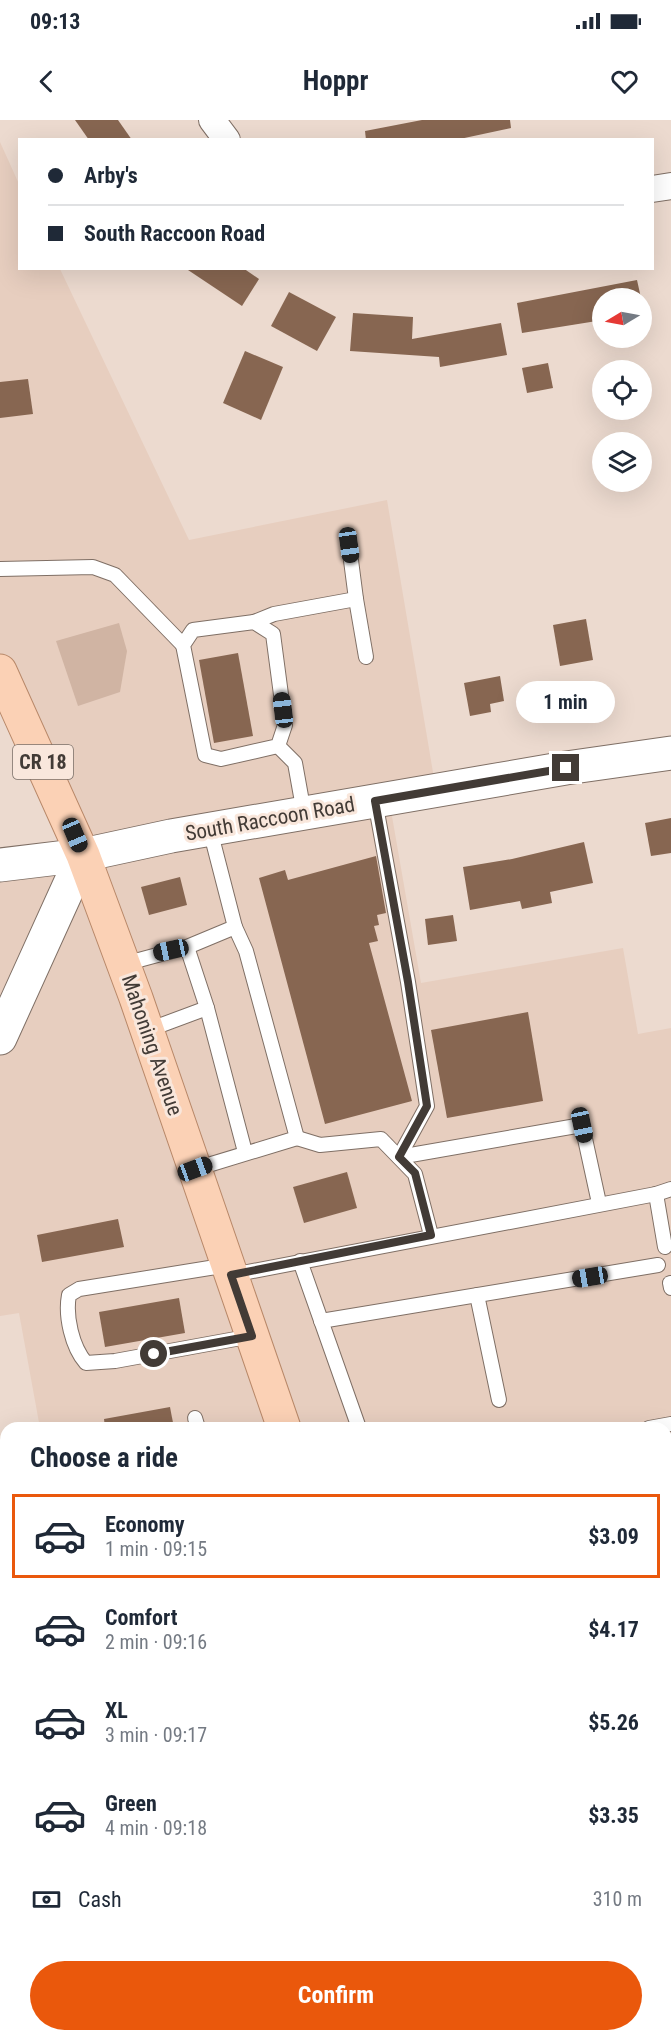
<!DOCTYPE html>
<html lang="en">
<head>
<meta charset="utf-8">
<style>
  body { margin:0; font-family:"Roboto Condensed",sans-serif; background:#f6f6f7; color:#1f2937; height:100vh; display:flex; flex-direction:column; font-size:22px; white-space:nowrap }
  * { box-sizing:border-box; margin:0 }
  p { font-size:20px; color:#747a83 }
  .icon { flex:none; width:33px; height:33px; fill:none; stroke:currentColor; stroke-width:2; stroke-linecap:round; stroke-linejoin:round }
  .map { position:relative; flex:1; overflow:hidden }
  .sheet { position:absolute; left:0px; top:1302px; width:672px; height:620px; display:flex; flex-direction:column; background:#fff; border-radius:18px 18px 0 0; box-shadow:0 6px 24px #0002 }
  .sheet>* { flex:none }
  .top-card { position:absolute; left:18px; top:18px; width:636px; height:132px; border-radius:0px; box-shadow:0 6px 24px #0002; display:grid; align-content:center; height:132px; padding:0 30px; background:#fff }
  .needle { width:39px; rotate:260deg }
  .buttons { position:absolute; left:592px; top:168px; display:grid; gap:12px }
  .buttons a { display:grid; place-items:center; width:60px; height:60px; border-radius:50%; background:#fff; box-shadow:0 6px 24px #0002; font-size:30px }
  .end { position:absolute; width:27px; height:27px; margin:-14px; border:8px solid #423b36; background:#fff; box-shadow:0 0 0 3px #fff }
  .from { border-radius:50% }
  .bubble { position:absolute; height:42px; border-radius:21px; background:#fff; box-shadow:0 6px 24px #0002; font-size:20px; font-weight:700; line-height:42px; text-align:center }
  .car { position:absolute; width:18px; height:36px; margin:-18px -9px; border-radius:8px; box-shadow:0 0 4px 2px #0007; background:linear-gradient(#222 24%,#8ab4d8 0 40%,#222 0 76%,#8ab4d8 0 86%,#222 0) }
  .top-card b { display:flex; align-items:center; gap:21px; height:57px; font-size:22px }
  .top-card b+b { border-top:2px solid #e0e1e3 }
  .top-card i { width:15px; height:15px; background:#1f2937 }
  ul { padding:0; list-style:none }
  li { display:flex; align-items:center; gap:18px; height:84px; margin:0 12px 9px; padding:0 18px; border:3px solid transparent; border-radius:0px }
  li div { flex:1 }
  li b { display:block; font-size:22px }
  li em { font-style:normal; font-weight:700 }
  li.active { border-color:#ea580c }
  li>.icon { width:54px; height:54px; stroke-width:1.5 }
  h2 { padding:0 30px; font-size:27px; line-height:72px }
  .pay { display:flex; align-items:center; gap:15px; height:66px; padding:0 30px; font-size:22px }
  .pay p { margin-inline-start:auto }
  .primary-button { display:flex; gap:12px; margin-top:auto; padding:12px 30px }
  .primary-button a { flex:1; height:69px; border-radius:36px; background:#ea580c; color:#fff; font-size:24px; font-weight:700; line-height:69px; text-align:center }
  .status { display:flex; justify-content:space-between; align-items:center; height:42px; padding:0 30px; background:#fff; direction:ltr }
  .status svg { height:16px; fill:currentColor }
  header { display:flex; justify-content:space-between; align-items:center; height:78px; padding:0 30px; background:#fff; font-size:27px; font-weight:700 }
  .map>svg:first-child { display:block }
  .built { fill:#e7cebf }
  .green { fill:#d0b4a3 }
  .building { fill:#876651 }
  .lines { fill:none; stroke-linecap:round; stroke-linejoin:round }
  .lane-casing { stroke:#7f6f65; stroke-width:16 }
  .street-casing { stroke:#7f6f65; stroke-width:28 }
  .secondary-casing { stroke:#7f6f65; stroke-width:35 }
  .primary-casing { stroke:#b88869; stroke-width:35 }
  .lane { stroke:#fff; stroke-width:14 }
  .street { stroke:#fff; stroke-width:26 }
  .secondary { stroke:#fff; stroke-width:33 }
  .primary { stroke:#fbd1b5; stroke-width:33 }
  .route { stroke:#423b36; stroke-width:8 }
  .labels { text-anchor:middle; stroke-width:6; stroke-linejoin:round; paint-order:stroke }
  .shield { fill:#f9e7dc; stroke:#796f68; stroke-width:1.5 }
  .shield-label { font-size:20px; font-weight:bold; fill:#423b36 }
  .street-label { font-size:21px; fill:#423b36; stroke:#f9e7dc }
</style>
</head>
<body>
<div class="status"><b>09:13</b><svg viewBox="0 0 49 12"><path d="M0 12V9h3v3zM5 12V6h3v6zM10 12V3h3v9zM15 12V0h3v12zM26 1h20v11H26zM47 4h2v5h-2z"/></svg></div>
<header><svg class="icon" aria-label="back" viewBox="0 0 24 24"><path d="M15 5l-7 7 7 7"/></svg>Hoppr<svg class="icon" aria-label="heart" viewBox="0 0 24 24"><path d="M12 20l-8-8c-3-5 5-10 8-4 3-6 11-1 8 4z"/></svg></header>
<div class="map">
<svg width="671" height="1921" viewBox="0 0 671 1921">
  <rect width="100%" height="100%" fill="#ecdacf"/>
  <g class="built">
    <polygon points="0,22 19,64 20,148 60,149 189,420 387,380 436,670 389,679 421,863 623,828 638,914 671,908 671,1921 42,1921 41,1916 666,1916 666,1308 40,1308 19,1193 0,1196 0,745 83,735 0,551"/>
    <polygon points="6,1491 6,1803 0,1804 0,1492"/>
  </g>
  <polygon class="green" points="119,503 127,531 120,572 78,586 56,521"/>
  <g class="building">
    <polygon points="75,0 118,0 132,20 89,20"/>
    <polygon points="422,0 510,0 511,8 455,20 366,20 365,11"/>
    <polygon points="185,148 243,148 259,159 242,186"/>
    <polygon points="637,160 641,178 603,178 603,200 522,213 517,183"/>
    <polygon points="289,172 336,197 317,231 271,206"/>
    <polygon points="353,193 413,197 412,219 501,203 507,235 440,247 439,237 350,231"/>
    <polygon points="245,231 283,247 261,300 223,283"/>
    <polygon points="548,243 553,268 527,273 522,248"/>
    <polygon points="28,259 33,294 0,298 0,262"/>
    <polygon points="586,499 593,540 560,546 553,505"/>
    <polygon points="238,533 253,616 214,623 199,540"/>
    <polygon points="500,556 504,581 490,584 491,592 470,596 464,563"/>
    <polygon points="671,698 671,733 651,736 645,703"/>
    <polygon points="584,722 593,763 550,772 552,783 522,789 520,781 470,790 463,747 512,739"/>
    <polygon points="376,736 386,793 377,795 379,805 374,806 378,821 369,823 412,981 325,1004 259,758 285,750 288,760"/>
    <polygon points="180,757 187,785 149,795 141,767"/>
    <polygon points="453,795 457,821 428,825 425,799"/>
    <polygon points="528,892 543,981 447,998 431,910"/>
    <polygon points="347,1052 357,1088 304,1103 293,1067"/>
    <polygon points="118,1099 124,1127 42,1142 37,1115"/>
    <polygon points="179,1178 185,1213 105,1227 99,1192"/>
    <polygon points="170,1287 174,1308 105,1308 104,1299"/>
  </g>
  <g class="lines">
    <defs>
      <g id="lane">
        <polyline points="0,449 93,447 115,455 183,525"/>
        <polyline points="356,479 366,537"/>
        <polygon points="254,502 273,514 285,605 278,626 221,639 205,635 183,525 193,510"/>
        <polyline points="254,502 274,494 356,479 349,425"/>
        <polyline points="278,626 295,643 304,693"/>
        <polyline points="375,681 408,862 427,986 399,1037"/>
        <polyline points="124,844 187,827"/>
        <polyline points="207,888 245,1032"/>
        <polyline points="148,910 207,888 187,827 235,807 210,710"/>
        <polyline points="297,1018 320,1025 381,1019 415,1054 431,1115"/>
        <polyline points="399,1037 582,1005 599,1083"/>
        <polyline points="195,1049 297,1018 246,831 235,807"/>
        <polyline points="656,1074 665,1127"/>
        <polyline points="300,1141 359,1308"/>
        <path d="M228,1145L79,1169L69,1175C65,1196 72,1227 86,1243L115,1241L252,1216"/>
        <polyline points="232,1155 656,1074 671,1069"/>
        <polyline points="670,1163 671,1168"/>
        <polyline points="477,1175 499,1280"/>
        <polyline points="321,1201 658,1145"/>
        <polyline points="195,1298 198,1308"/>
        <polyline points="649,1308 671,1304"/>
        <polyline points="666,1374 671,1373"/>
        <polyline points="666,1437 671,1436"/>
        <polyline points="666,1671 671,1670"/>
        <polyline points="666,1730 671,1730"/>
        <polyline points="666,1888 671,1865"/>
        <polyline points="418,1916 419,1921"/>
        <polyline points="657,1921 659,1916"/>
      </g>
      <g id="street">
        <polyline points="212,0 227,20"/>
        <polyline points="652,69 671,66"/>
      </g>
      <g id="secondary">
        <polyline points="0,745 83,735 171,716 566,648 671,633"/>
        <polyline points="0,918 83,735"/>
      </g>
      <g id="primary">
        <polyline points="0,551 83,735 136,878 284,1308"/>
        <polyline points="491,1916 493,1921"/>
      </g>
    </defs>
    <use href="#lane" class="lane-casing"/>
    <use href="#street" class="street-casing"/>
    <use href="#secondary" class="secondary-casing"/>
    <use href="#primary" class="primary-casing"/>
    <use href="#lane" class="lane"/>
    <use href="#street" class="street"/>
    <use href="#secondary" class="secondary"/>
    <use href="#primary" class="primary"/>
  </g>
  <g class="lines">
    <polyline class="route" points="154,1234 252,1216 231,1155 431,1115 415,1053 399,1037 427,986 408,862 375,681 566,648"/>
  </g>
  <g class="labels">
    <rect class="shield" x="13" y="625" width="60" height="34" rx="4.5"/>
    <g class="shield-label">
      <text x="43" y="649">CR 18</text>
    </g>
    <g class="street-label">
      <text transform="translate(270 699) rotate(-10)" y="7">South Raccoon Road</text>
      <text transform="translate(152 925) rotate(71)" y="7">Mahoning Avenue</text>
    </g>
  </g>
</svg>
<div class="buttons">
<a><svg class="needle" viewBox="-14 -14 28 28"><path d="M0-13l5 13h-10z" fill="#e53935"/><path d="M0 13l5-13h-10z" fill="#747a83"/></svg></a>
<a><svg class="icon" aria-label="locate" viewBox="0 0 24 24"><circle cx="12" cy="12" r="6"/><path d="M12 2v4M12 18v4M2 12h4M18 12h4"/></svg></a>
<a><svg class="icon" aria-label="layers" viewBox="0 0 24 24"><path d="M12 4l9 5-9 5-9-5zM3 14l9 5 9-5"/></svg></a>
</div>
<i class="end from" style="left:154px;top:1234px"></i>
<i class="end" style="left:566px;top:648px"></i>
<div class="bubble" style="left:516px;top:561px;width:99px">1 min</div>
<i class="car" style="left:349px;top:425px;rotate:172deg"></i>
<i class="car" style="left:283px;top:590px;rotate:353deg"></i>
<i class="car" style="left:75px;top:715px;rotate:157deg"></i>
<i class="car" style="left:171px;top:830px;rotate:258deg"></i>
<i class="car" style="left:582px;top:1005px;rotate:168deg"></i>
<i class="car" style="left:195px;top:1049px;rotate:70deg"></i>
<i class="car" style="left:590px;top:1157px;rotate:261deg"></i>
<div class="top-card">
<b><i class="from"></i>Arby's</b>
<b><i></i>South Raccoon Road</b>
</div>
<section class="sheet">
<h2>Choose a ride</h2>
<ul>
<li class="active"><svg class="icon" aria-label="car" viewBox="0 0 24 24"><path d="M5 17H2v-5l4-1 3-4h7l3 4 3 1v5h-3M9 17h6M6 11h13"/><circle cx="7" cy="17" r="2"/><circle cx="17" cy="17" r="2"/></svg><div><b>Economy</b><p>1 min · 09:15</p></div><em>$3.09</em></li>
<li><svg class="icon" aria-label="car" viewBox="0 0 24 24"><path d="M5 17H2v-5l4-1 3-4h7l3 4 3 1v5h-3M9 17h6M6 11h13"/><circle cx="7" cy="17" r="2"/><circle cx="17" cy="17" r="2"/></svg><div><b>Comfort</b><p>2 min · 09:16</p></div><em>$4.17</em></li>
<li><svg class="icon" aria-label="car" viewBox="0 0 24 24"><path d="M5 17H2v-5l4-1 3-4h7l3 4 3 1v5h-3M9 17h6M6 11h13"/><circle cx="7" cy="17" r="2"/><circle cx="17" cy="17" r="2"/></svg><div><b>XL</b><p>3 min · 09:17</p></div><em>$5.26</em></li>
<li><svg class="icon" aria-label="car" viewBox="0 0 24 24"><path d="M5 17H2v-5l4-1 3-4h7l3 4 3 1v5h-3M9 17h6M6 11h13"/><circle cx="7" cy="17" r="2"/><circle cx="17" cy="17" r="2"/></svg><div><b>Green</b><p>4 min · 09:18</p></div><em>$3.35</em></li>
</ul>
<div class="pay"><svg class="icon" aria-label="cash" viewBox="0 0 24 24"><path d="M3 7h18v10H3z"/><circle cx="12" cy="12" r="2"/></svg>Cash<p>310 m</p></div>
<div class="primary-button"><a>Confirm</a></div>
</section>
</div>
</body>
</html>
